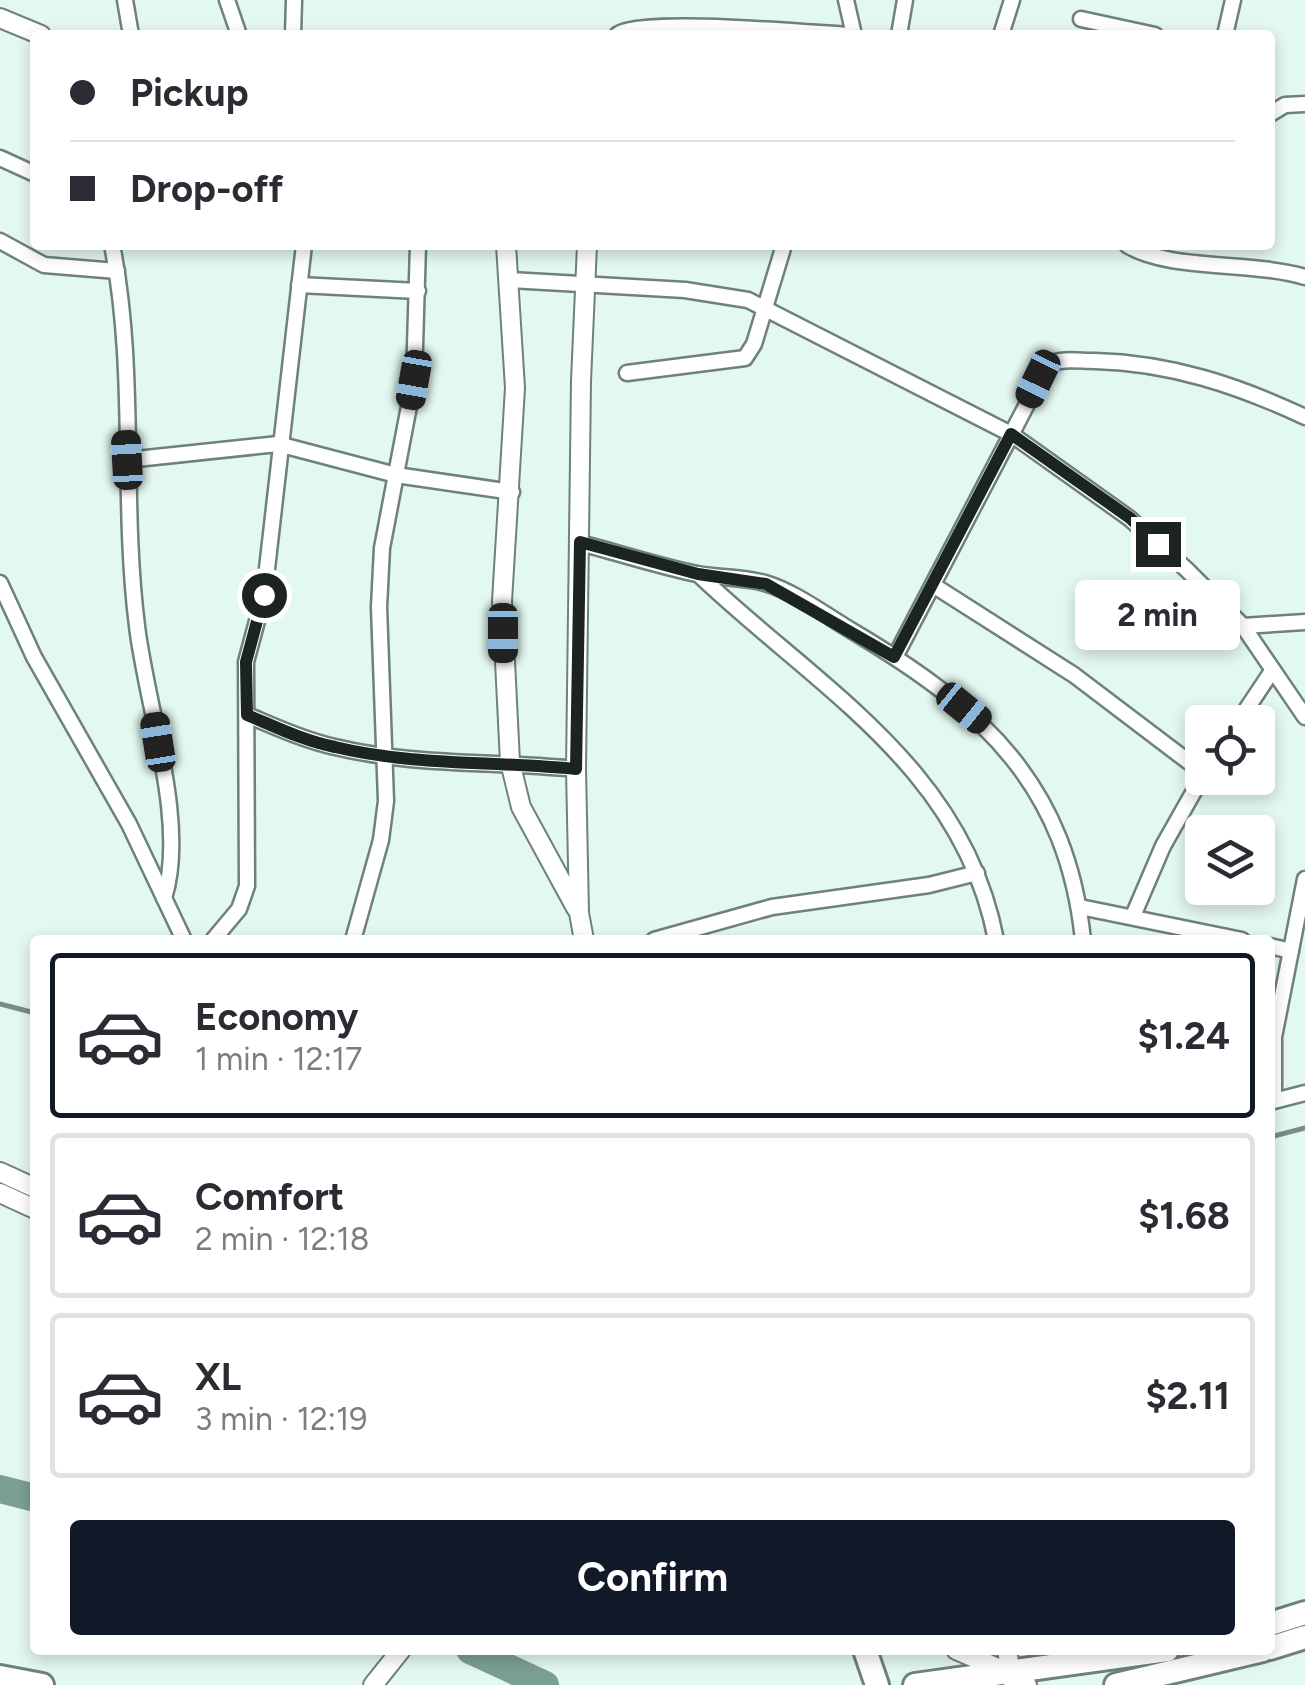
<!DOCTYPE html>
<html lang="en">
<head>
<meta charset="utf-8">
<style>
  body { margin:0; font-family:Figtree,sans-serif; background:#f7f7f7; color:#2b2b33; height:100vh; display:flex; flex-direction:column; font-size:38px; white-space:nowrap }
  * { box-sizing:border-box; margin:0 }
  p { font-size:32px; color:#7c7c81 }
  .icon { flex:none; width:55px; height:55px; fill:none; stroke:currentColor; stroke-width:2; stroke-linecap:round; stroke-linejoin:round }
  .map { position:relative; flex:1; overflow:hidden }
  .details { position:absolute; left:30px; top:935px; width:1245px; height:720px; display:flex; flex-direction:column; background:#fff; border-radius:10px; box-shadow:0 5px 15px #0003 }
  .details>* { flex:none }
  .banner { position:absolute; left:30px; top:30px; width:1245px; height:220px; border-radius:10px; box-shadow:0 5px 15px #0003; display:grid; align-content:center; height:220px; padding:0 40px; background:#fff }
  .fabs { position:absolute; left:1185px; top:705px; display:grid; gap:20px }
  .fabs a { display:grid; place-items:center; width:90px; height:90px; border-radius:10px; background:#fff; box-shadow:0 5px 15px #0003; font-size:50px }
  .end { position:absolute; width:45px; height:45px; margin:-22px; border:12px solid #1c2421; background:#fff; box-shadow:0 0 0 5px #fff }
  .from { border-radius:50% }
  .bubble { position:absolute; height:70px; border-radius:10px; background:#fff; box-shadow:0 5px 15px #0003; font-size:32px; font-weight:700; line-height:70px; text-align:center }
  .car { position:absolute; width:30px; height:60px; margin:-30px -15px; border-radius:12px; box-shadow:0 0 8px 2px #0007; background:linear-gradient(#222 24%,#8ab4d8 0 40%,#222 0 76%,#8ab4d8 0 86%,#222 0) }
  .banner b { display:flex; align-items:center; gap:35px; height:95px; font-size:38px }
  .banner b+b { border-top:2px solid #e1e1e2 }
  .banner i { width:25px; height:25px; background:#2b2b33 }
  ul { padding:18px 0 0; list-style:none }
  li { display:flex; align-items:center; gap:30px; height:165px; margin:0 20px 15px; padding:0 20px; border:5px solid #e1e1e2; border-radius:10px }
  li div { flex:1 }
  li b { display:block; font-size:38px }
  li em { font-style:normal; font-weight:700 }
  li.selected { border-color:#111827 }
  li>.icon { width:90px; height:90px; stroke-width:1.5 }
  .cta { display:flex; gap:20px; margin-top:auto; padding:20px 40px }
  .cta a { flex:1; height:115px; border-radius:10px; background:#111827; color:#fff; font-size:40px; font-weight:700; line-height:115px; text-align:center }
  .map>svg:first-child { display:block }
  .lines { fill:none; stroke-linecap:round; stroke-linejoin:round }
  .river { stroke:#7c9f94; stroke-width:28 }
  .minor-casing { stroke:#6e817b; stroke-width:19 }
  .tertiary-casing { stroke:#6e817b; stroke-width:22 }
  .primary-casing { stroke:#6e817b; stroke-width:28 }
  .minor { stroke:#fff; stroke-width:14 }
  .tertiary { stroke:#fff; stroke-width:18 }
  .primary { stroke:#fff; stroke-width:22 }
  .rail { stroke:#7d8b86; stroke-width:5 }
  .route { stroke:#1c2421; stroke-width:12 }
</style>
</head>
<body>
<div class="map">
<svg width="1305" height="1685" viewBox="0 0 1305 1685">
  <rect width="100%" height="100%" fill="#e3f8f1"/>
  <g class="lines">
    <g class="river">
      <polyline points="0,1489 35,1498"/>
      <polyline points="470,1650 545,1685"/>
    </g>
    <defs>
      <g id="minor">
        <polyline points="125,0 131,35"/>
        <polyline points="227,0 239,35"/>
        <polyline points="846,0 854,35"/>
        <polyline points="1081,19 1155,35"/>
        <polyline points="293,35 294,0"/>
        <path d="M617,35C636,17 812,33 848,35"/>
        <polyline points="899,35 905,0"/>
        <polyline points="1001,35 1012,0"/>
        <polyline points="1225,35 1233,0"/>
        <polyline points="1270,114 1285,105 1305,104"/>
        <polyline points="0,158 35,174"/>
        <polyline points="0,241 44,265 117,271"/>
        <path d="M112,245C137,370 121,500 137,626C146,704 188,824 164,898"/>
        <path d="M1127,245C1168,271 1253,261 1305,277"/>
        <polyline points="510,280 685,290 748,300 1011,434 1129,518 1186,569 1243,626 1305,717"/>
        <polyline points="299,285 418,291"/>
        <polyline points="627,373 745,358 754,344 784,245"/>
        <polyline points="127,460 278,444 396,475 512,492"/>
        <path d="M580,543C619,553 658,566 697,574C720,578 744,577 765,583C798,593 829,618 859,635C985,711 1067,786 1083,940"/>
        <path d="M698,574C815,686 963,766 996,940"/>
        <polyline points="0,583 34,657 129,824 184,940"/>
        <polyline points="933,585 1074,675 1202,772"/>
        <polyline points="1243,626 1305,622"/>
        <path d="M895,657L1048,364C1063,358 1079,361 1095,361C1170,363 1237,385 1305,417"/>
        <path d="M247,715C276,727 304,740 335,747C414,766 495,761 576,769"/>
        <polyline points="1238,722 1272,671"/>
        <polyline points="1080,907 1242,940"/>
        <polyline points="1133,916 1163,846 1202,777"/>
        <polyline points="213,940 239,909 247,886 246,662 264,595 304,245"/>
        <polyline points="353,940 381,840 386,801 379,607 382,548 414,380 418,245"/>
        <polyline points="654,940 772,907 929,885 977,873"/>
        <polyline points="1270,946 1291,951"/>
        <polyline points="1274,1100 1274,1037 1305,879"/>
        <polyline points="1270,1102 1305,1093"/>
      </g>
      <g id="tertiary">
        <polyline points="0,18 41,35"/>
        <polyline points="506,245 515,388 502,601 510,762 521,807 576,908"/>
        <polyline points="584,940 579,913 576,769 581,381 587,245"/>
        <polyline points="0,1172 35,1188"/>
        <polyline points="0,1193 35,1209"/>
        <polyline points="956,1650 1012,1674 1027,1685"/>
        <polyline points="1007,1650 1012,1680"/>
        <polyline points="373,1685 401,1650"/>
      </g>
      <g id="primary">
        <polyline points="1270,1624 1305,1613"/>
        <polyline points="1270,1648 1305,1637"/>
        <polyline points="865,1650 877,1685"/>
        <polyline points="0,1677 42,1685"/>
        <polyline points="915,1685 1167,1650"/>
        <polyline points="1116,1685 1263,1650"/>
      </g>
    </defs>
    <use href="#minor" class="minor-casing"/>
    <use href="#tertiary" class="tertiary-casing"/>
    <use href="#primary" class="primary-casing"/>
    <use href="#minor" class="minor"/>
    <use href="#tertiary" class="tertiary"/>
    <use href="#primary" class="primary"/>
    <g class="rail">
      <polyline points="0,1004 35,1013"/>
      <polyline points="1270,1137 1305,1128"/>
    </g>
  </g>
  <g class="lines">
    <path class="route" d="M264,595L246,662L247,715C276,727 304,741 335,747C414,766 495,761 576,769L580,542L698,574L766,584L894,657L1011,434L1130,518L1158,544"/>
  </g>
</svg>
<div class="fabs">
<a><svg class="icon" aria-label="locate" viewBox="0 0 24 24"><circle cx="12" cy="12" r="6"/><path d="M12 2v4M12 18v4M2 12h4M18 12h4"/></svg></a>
<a><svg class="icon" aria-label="layers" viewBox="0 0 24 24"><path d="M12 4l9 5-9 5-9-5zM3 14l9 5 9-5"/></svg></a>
</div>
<i class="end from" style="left:264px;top:595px"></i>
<i class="end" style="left:1158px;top:544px"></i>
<div class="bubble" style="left:1075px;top:580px;width:165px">2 min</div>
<i class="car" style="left:1038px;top:379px;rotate:206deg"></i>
<i class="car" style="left:414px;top:380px;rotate:190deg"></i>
<i class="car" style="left:127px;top:460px;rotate:357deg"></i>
<i class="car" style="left:503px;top:633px;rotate:180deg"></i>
<i class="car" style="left:964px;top:708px;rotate:129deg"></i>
<i class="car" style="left:158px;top:742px;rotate:351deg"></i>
<div class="banner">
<b><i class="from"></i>Pickup</b>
<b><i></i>Drop-off</b>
</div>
<section class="details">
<ul>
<li class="selected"><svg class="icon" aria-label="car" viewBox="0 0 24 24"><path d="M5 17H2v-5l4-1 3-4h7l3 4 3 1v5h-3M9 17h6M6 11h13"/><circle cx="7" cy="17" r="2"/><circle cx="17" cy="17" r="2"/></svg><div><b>Economy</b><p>1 min · 12:17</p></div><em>$1.24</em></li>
<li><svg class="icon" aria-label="car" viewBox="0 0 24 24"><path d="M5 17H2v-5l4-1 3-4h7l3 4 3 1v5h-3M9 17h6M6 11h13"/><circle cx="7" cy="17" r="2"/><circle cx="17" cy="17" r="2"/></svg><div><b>Comfort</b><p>2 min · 12:18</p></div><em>$1.68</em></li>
<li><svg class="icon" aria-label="car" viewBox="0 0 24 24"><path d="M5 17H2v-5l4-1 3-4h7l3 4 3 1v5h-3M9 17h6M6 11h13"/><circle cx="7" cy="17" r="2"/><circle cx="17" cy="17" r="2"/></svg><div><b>XL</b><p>3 min · 12:19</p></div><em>$2.11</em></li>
</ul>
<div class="cta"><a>Confirm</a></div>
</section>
</div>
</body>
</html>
